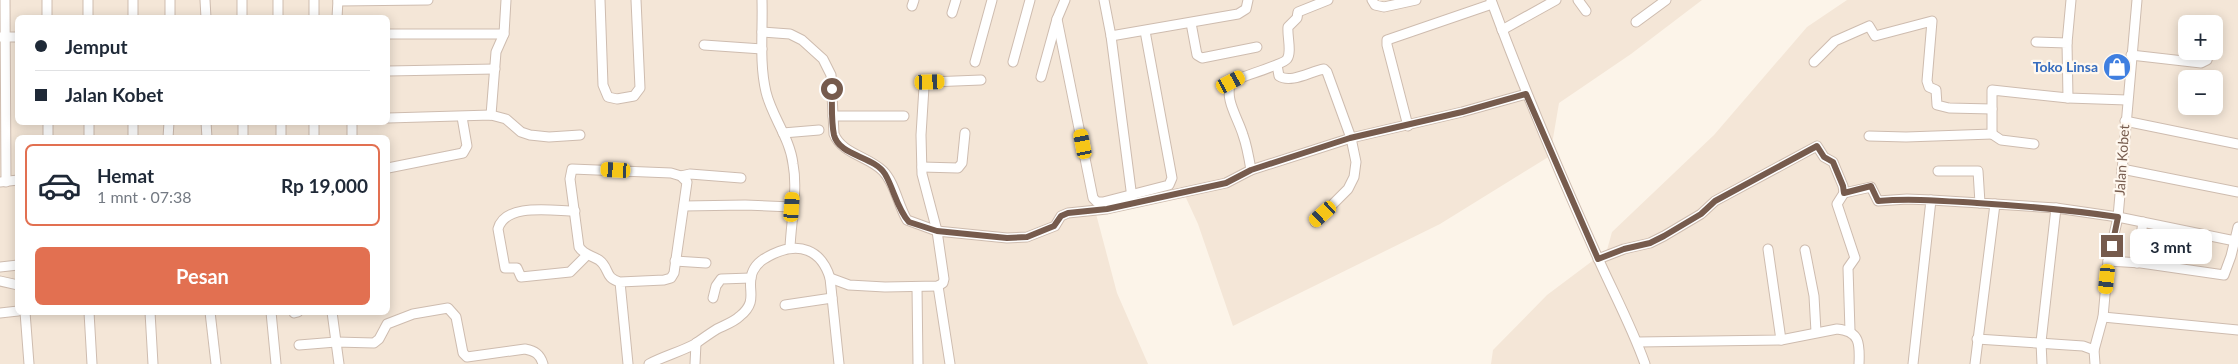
<!DOCTYPE html>
<html lang="id">
<head>
<meta charset="utf-8">
<style>
  body { margin:0; font-family:Lato,sans-serif; background:#f2f2f3; color:#1f2937; height:100vh; display:flex; flex-direction:column; font-size:19px; white-space:nowrap }
  * { box-sizing:border-box; margin:0 }
  p { font-size:16px; color:#747a83 }
  .icon { flex:none; width:28px; height:28px; fill:none; stroke:currentColor; stroke-width:2; stroke-linecap:round; stroke-linejoin:round }
  .map { position:relative; flex:1; overflow:hidden }
  .sheet { position:absolute; left:15px; top:135px; width:375px; height:180px; display:flex; flex-direction:column; background:#fff; border-radius:8px; box-shadow:0 2px 12px #0003 }
  .sheet>* { flex:none }
  .banner { position:absolute; left:15px; top:15px; width:375px; height:110px; border-radius:8px; box-shadow:0 2px 12px #0003; display:grid; align-content:center; height:110px; padding:0 20px; background:#fff }
  .tools { position:absolute; left:2178px; top:15px; display:grid; gap:10px }
  .tools a { display:grid; place-items:center; width:45px; height:45px; border-radius:8px; background:#fff; box-shadow:0 2px 12px #0003; font-size:25px }
  .end { position:absolute; width:22px; height:22px; margin:-11px; border:6px solid #765b4d; background:#fff; box-shadow:0 0 0 2px #fff }
  .from { border-radius:50% }
  .bubble { position:absolute; height:35px; border-radius:8px; background:#fff; box-shadow:0 2px 12px #0003; font-size:16px; font-weight:700; line-height:35px; text-align:center }
  .car { position:absolute; width:15px; height:30px; margin:-15px -8px; border-radius:6px; box-shadow:0 0 4px 1px #0007; background:linear-gradient(#f5c518 24%,#345 0 40%,#f5c518 0 76%,#345 0 86%,#f5c518 0) }
  .banner b { display:flex; align-items:center; gap:18px; height:48px; font-size:19px }
  .banner b+b { border-top:1px solid #e0e1e3 }
  .banner i { width:12px; height:12px; background:#1f2937 }
  ul { padding:9px 0 0; list-style:none }
  li { display:flex; align-items:center; gap:15px; height:82px; margin:0 10px 8px; padding:0 10px; border:2px solid transparent; border-radius:8px }
  li div { flex:1 }
  li b { display:block; font-size:19px }
  li em { font-style:normal; font-weight:700 }
  li.active { border-color:#e27051 }
  li>.icon { width:45px; height:45px; stroke-width:1.5 }
  .primary-button { display:flex; gap:10px; margin-top:auto; padding:10px 20px }
  .primary-button a { flex:1; height:58px; border-radius:8px; background:#e27051; color:#fff; font-size:20px; font-weight:700; line-height:58px; text-align:center }
  .map>svg:first-child { display:block }
  .residential { fill:#f4e6d7; fill-rule:evenodd }
  .lines { fill:none; stroke-linecap:round; stroke-linejoin:round }
  .minor-casing { stroke:#cebcaf; stroke-width:11 }
  .minor { stroke:#fff; stroke-width:9 }
  .route { stroke:#765b4d; stroke-width:6 }
  .labels { text-anchor:middle; stroke-width:4.5; stroke-linejoin:round; paint-order:stroke }
  .shop-label { font-size:14px; font-weight:bold; fill:#366cbe; stroke:#fff8ef; text-anchor:end }
  .street-label { font-size:14px; fill:#765b4d; stroke:#fff8ef }
</style>
</head>
<body>
<div class="map">
<svg width="2238" height="364" viewBox="0 0 2238 364">
  <rect width="100%" height="100%" fill="#fcf4e9"/>
  <g class="residential">
    <path d="M0,0H1702L1631,54L1559,103L1550,156L1440,224L1233,326L1198,224L1181,187L1095,210L1117,293L1148,364H0ZM18,18H388V122H18ZM18,138H388V312H18Z"/>
    <path d="M1847,0H2238V364H1491L1493,350L1547,295L1607,250L1612,232L1714,135L1807,27ZM2186,24H2214V51H2186ZM2186,79H2214V106H2186Z"/>
  </g>
  <g class="lines">
    <defs>
      <g id="minor">
        <polyline points="5,0 6,182"/>
        <polyline points="47,0 47,18"/>
        <polyline points="88,0 88,18"/>
        <polyline points="133,0 133,18"/>
        <polyline points="170,0 170,18"/>
        <polyline points="205,0 206,18"/>
        <polyline points="278,0 278,18"/>
        <polyline points="314,0 314,18"/>
        <polyline points="600,0 603,85 608,97 617,99 634,96 640,88 636,0"/>
        <path d="M762,0C763,31 759,62 766,92C772,117 790,138 793,164C798,190 791,221 790,248"/>
        <polyline points="1065,0 1057,19 1093,198 1097,202 1103,202 1169,185 1172,178 1145,31"/>
        <polyline points="1104,0 1111,36 1132,198"/>
        <polyline points="1372,0 1375,5 1384,7 1416,0"/>
        <path d="M1491,0C1523,87 1559,172 1597,256C1613,292 1632,327 1645,364"/>
        <polyline points="1578,0 1586,11"/>
        <polyline points="338,1 428,0"/>
        <polyline points="912,6 914,0"/>
        <polyline points="952,13 956,0"/>
        <polyline points="242,18 242,0"/>
        <polyline points="337,18 338,0"/>
        <polyline points="1636,22 1666,0"/>
        <polyline points="1191,23 1197,55 1202,58 1257,47"/>
        <polyline points="1502,30 1556,0"/>
        <path d="M762,32L790,34L802,40L823,59L831,75L834,134C842,154 868,156 883,171C895,183 898,205 907,220L937,231"/>
        <polyline points="388,34 504,34"/>
        <polyline points="1111,36 1238,14 1246,9 1248,0"/>
        <polyline points="0,37 18,37"/>
        <polyline points="2036,42 2067,43 2068,98"/>
        <polyline points="2067,43 2071,0"/>
        <polyline points="704,45 762,49"/>
        <polyline points="2131,55 2201,63 2207,60 2210,51"/>
        <polyline points="975,62 992,0"/>
        <polyline points="1013,62 1030,0"/>
        <polyline points="1814,62 1835,41 1869,26 1875,36 1932,21 1927,81 1929,87 1936,90 1937,105 1949,108 1992,109"/>
        <path d="M1277,65L1279,76C1291,84 1311,71 1324,69L1327,72L1351,138L1356,162L1354,177L1348,189L1315,222"/>
        <polyline points="388,71 495,69"/>
        <polyline points="1041,77 1057,19"/>
        <polyline points="491,115 496,52 504,34 506,0"/>
        <polyline points="833,116 904,116"/>
        <polyline points="388,118 491,115 506,119 521,132 530,135 549,137 580,135"/>
        <polyline points="2125,121 2238,144"/>
        <polyline points="133,122 133,138"/>
        <polyline points="206,122 207,138"/>
        <polyline points="243,122 243,138"/>
        <polyline points="281,122 281,138"/>
        <polyline points="314,122 314,138"/>
        <polyline points="352,122 352,138"/>
        <polyline points="1408,126 1387,45 1387,40 1492,4"/>
        <polyline points="783,133 819,130"/>
        <polyline points="1992,134 2001,140 2034,144"/>
        <polyline points="1869,136 1906,137 1992,134 1992,90 2068,98 2127,100"/>
        <polyline points="48,138 48,122"/>
        <polyline points="89,138 89,122"/>
        <polyline points="168,138 169,122"/>
        <polyline points="922,167 958,168 962,163 965,133"/>
        <polyline points="388,168 463,153 467,146 462,117"/>
        <polyline points="2122,169 2238,192"/>
        <path d="M1251,170C1249,158 1247,146 1243,135C1238,118 1224,99 1231,82C1240,77 1284,64 1287,59C1292,52 1287,36 1288,27L1297,18L1298,12L1328,0"/>
        <polyline points="1938,171 1978,171 1980,203 1995,204"/>
        <polyline points="681,176 690,174 741,178"/>
        <polyline points="0,182 18,180"/>
        <polyline points="1844,193 1837,204 1855,258 1848,268 1850,331"/>
        <polyline points="1931,200 1980,203"/>
        <polyline points="684,206 745,205 792,207"/>
        <path d="M575,211C554,211 505,202 498,229L505,268H517L521,277L570,272L587,255"/>
        <polyline points="937,231 922,174 921,135 924,87 926,83 930,82 981,80"/>
        <polyline points="1768,249 1781,340"/>
        <polyline points="1805,250 1814,296 1816,332"/>
        <polyline points="1598,259 1624,249 1650,243 1664,236 1701,214 1715,201 1817,146 1824,157 1833,162 1843,186 1844,193 1871,187 1878,201 1907,199 1931,200 1913,364"/>
        <polyline points="675,261 706,263"/>
        <polyline points="2108,261 2141,263 2224,275 2231,256 2238,227"/>
        <polyline points="2137,263 2143,222"/>
        <polyline points="0,267 18,265"/>
        <polyline points="830,278 849,285 885,287 938,286 943,283 944,279 937,231 1007,238 1027,237 1055,226 1061,216 1068,213 1107,209 1226,183 1251,170 1351,138 1462,112 1526,94"/>
        <polyline points="0,281 18,285"/>
        <path d="M620,282L664,280L671,278L674,273L687,182L681,176L671,173L572,169L570,179L579,247C584,255 591,255 599,260C610,268 604,278 620,282L628,364"/>
        <polyline points="938,286 950,364"/>
        <polyline points="917,287 918,364"/>
        <polyline points="713,298 716,286 721,279 751,278"/>
        <polyline points="785,305 832,298"/>
        <polyline points="25,312 29,364"/>
        <polyline points="89,312 92,364"/>
        <polyline points="150,312 153,364"/>
        <polyline points="210,312 216,364"/>
        <polyline points="271,312 276,364"/>
        <polyline points="332,312 339,364"/>
        <polyline points="0,313 18,311"/>
        <polyline points="294,313 298,312"/>
        <polyline points="2103,317 2238,330"/>
        <polyline points="1977,339 2083,346 2094,350 2103,317 2108,261 2118,217 2137,0"/>
        <path d="M1638,342L1781,340L1837,329C1860,331 1860,344 1859,364"/>
        <path d="M299,345L336,342L374,343L379,339L387,324L413,314L448,308L456,317L463,353L467,357L525,349C535,351 540,354 543,364"/>
        <polyline points="2094,350 2095,364"/>
        <path d="M649,364C664,356 680,352 695,344C702,339 709,334 717,329C725,325 734,322 740,316C760,300 745,288 753,271C757,262 765,258 773,254C799,242 821,249 830,278L839,364"/>
        <polyline points="695,364 696,343"/>
        <polyline points="1975,364 1995,204 2056,208 2118,217 2235,241"/>
        <polyline points="2042,364 2041,342 2056,208"/>
      </g>
    </defs>
    <use href="#minor" class="minor-casing"/>
    <use href="#minor" class="minor"/>
  </g>
  <g class="lines">
    <path class="route" d="M832,89C832,103 831,121 834,135C839,156 874,156 885,174C894,189 897,209 909,222L937,231L1007,238L1027,237L1054,226L1061,216L1068,213L1107,209L1226,183L1251,170L1350,138L1462,112L1526,94L1598,259L1624,249L1650,243L1664,236L1701,214L1715,201L1817,146L1824,157L1833,162L1843,186L1844,193L1871,186L1878,201C1911,198 1944,201 1977,203C2024,206 2071,210 2118,217L2112,246"/>
  </g>
  <defs>
    <symbol id="shop-disc" viewBox="-11 -11 22 22"><circle r="9.5" fill="#3f7fe0" stroke="#fff8ef"/><path d="M-5-2.5h2.3a2.7 3.5 0 0 1 5.4 0H5L5.5 6h-11ZM-1.5-2.5h3a1.5 2.3 0 0 0-3 0Z" fill="#fff"/></symbol>
  </defs>
  <g fill-rule="evenodd">
    <use href="#shop-disc" x="2101" y="51" width="32" height="32"/>
  </g>
  <g class="labels">
    <g class="shop-label">
      <text x="2098" y="72">Toko Linsa</text>
    </g>
    <g class="street-label">
      <text transform="translate(2122 160) rotate(-86)" y="5">Jalan Kobet</text>
    </g>
  </g>
</svg>
<div class="tools">
<a>+</a>
<a>−</a>
</div>
<i class="end from" style="left:832px;top:89px"></i>
<i class="end" style="left:2112px;top:246px"></i>
<div class="bubble" style="left:2130px;top:229px;width:82px">3 mnt</div>
<i class="car" style="left:930px;top:82px;rotate:88deg"></i>
<i class="car" style="left:1231px;top:82px;rotate:62deg"></i>
<i class="car" style="left:1083px;top:144px;rotate:349deg"></i>
<i class="car" style="left:616px;top:170px;rotate:273deg"></i>
<i class="car" style="left:792px;top:207px;rotate:4deg"></i>
<i class="car" style="left:1323px;top:214px;rotate:228deg"></i>
<i class="car" style="left:2107px;top:279px;rotate:186deg"></i>
<div class="banner">
<b><i class="from"></i>Jemput</b>
<b><i></i>Jalan Kobet</b>
</div>
<section class="sheet">
<ul>
<li class="active"><svg class="icon" aria-label="car" viewBox="0 0 24 24"><path d="M5 17H2v-5l4-1 3-4h7l3 4 3 1v5h-3M9 17h6M6 11h13"/><circle cx="7" cy="17" r="2"/><circle cx="17" cy="17" r="2"/></svg><div><b>Hemat</b><p>1 mnt · 07:38</p></div><em>Rp 19,000</em></li>
</ul>
<div class="primary-button"><a>Pesan</a></div>
</section>
</div>
</body>
</html>
